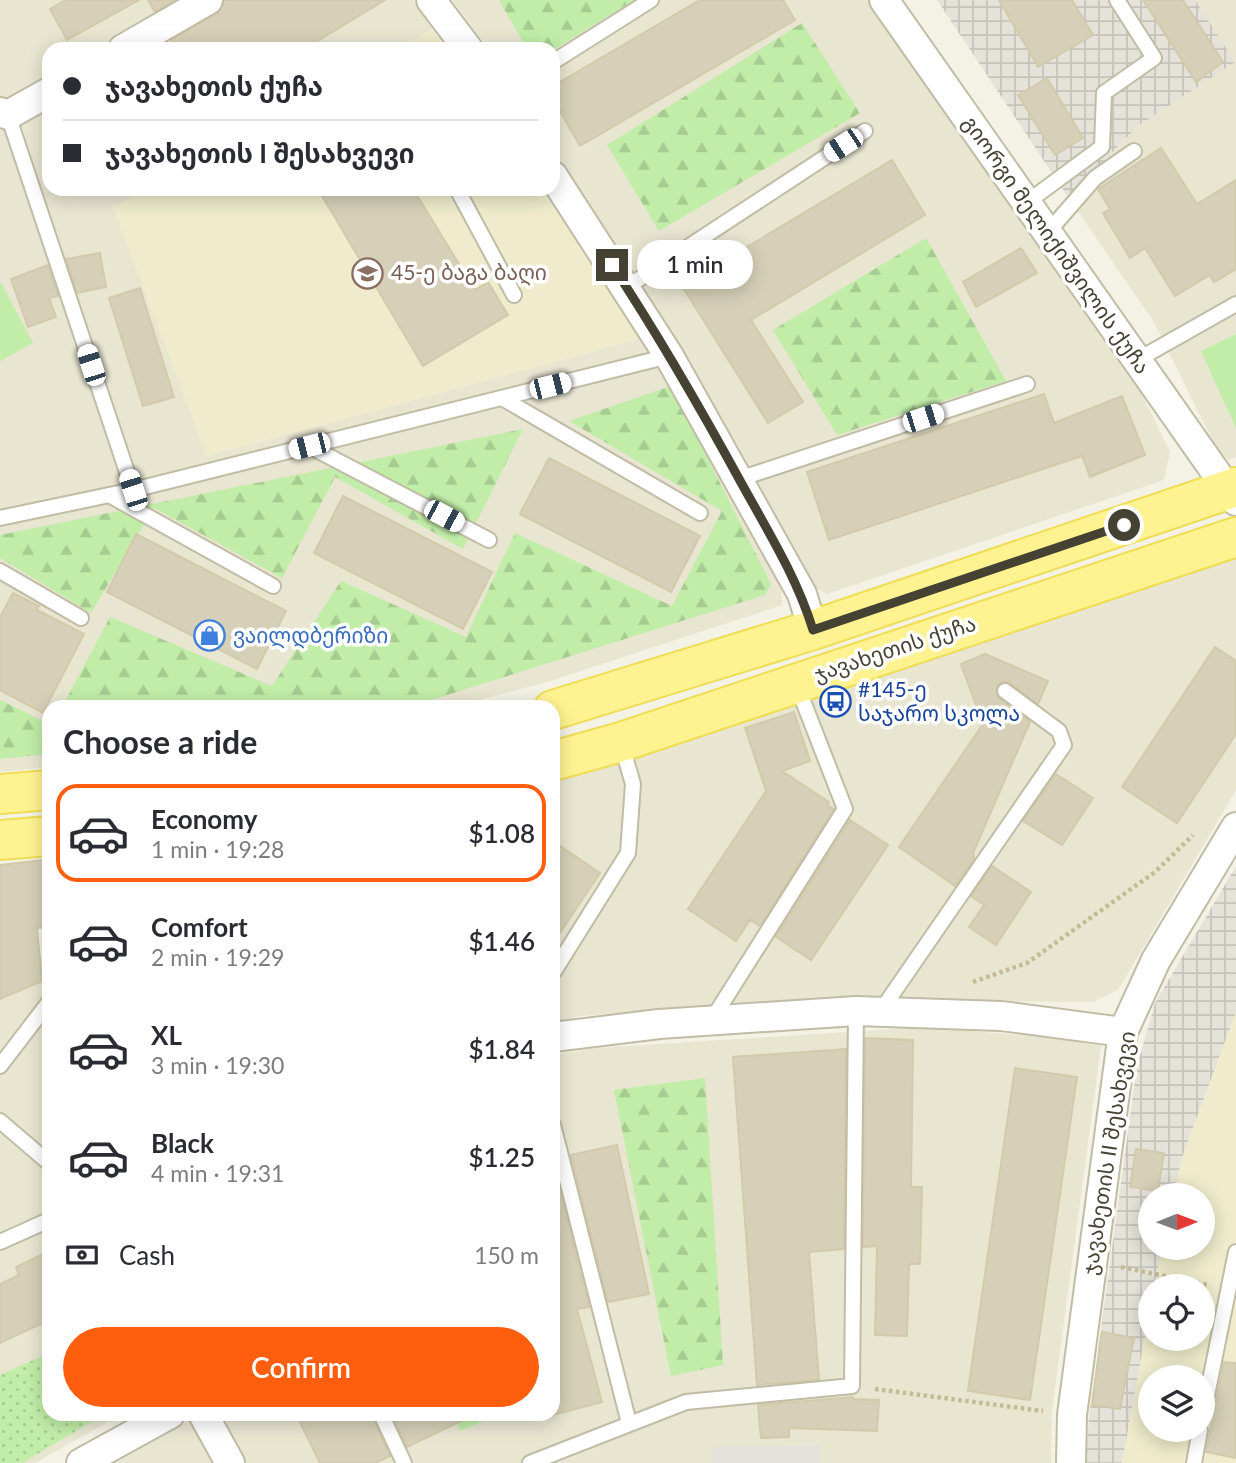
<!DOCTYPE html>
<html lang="en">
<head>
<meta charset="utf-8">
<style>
  body { margin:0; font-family:Lato,"Noto Sans Georgian",sans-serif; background:#f7f7f7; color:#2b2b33; height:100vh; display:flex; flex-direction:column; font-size:26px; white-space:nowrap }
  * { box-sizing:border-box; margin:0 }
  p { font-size:23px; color:#7c7c81 }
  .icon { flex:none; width:38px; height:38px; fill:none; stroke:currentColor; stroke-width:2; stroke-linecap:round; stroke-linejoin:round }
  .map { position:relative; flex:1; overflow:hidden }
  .panel { position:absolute; left:42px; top:700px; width:518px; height:721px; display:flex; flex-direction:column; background:#fff; border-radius:21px; box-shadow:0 4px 18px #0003 }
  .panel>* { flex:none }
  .banner { position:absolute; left:42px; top:42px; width:518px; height:154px; border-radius:21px; box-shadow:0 4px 18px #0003; display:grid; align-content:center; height:154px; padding:0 21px; background:#fff }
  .needle { width:46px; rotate:89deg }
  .tools { position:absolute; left:1138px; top:1183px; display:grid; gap:14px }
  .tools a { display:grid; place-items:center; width:77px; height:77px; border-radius:50%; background:#fff; box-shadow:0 4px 18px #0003; font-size:35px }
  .end { position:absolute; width:32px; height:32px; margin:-16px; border:9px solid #464233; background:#fff; box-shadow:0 0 0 4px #fff }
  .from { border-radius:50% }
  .bubble { position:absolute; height:49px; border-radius:24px; background:#fff; box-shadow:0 4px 18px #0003; font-size:23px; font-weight:600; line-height:49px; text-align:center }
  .car { position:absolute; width:21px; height:42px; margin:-21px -10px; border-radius:9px; box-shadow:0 0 5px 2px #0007; background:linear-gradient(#fff 24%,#345 0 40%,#fff 0 76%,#345 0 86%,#fff 0) }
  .banner b { display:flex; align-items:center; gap:24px; height:66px; font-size:26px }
  .banner b+b { border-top:2px solid #e1e1e2 }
  .banner i { width:18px; height:18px; background:#2b2b33 }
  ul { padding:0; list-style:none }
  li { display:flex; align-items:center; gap:21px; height:98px; margin:0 14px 10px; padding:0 7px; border:4px solid transparent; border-radius:21px }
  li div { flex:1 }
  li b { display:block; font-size:26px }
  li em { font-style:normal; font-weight:600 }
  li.current { border-color:#ff5e0f }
  li>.icon { width:63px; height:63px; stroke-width:1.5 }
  h2 { padding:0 21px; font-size:32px; line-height:84px }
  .pay { display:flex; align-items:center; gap:18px; height:77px; padding:0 21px; font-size:26px }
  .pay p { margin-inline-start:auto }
  .cta { display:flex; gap:14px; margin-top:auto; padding:14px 21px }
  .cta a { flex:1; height:80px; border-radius:42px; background:#ff5e0f; color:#fff; font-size:28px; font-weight:600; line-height:80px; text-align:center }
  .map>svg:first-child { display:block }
  .residential { fill:#e8e5d1 }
  .industrial { fill:url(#industrial-grid) }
  .education { fill:#efebcc; fill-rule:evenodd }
  .grass { fill:#c1eda8 }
  .forest { fill:url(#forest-firs) }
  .park { fill:url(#park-dots) }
  .parking { fill:#e4e2dd }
  .building { fill:#d6d0b8; stroke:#d2caaa; stroke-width:2 }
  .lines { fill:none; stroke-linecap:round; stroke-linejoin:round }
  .lane-casing { stroke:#c0bca5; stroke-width:18 }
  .street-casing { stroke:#c0bca5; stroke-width:32 }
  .primary-casing { stroke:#f0dd56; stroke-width:42 }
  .path { stroke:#c3bb95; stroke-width:4.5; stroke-dasharray:3.5 3.5; stroke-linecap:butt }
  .lane { stroke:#fff; stroke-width:14 }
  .street { stroke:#fff; stroke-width:28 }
  .primary { stroke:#fff391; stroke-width:38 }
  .route { stroke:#464233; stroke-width:9 }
  .labels { text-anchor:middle; stroke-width:7; stroke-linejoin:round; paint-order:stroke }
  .street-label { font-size:21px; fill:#464233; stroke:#fff }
  .education-label { font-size:21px; fill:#785e54; stroke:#fff; text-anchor:start }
  .shop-label { font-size:21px; fill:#366cbe; stroke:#fff; text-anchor:start }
  .transit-label { font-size:21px; fill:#164399; stroke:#fff; text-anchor:start }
</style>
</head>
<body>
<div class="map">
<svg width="1236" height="1463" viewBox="0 0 1236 1463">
  <defs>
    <pattern id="industrial-grid" width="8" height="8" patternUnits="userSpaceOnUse" patternTransform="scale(1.75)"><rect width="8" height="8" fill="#e5e2d9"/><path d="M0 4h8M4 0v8" fill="none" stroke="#c6c3bb"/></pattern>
    <pattern id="forest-firs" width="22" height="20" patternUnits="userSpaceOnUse" patternTransform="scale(1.75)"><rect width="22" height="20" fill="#c1eda8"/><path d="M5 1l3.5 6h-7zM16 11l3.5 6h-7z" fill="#a7cc91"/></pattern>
    <pattern id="park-dots" width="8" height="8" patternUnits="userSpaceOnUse" patternTransform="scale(1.75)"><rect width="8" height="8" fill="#c1eda8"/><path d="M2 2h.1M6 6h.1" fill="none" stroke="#a7cc91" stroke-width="1.8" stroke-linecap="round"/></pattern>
  </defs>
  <rect width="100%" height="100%" fill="#f4f2e4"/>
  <g class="residential">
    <polygon points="0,0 413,0 432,29 397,49 49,49 49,189 147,189 114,208 207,456 643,338 781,580 782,605 547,682 451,707 49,707 49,767 0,772"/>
    <polygon points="452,0 872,0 1134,378 1170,452 1164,480 827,594 816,588 705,388 553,150 553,49 489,49"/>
    <polygon points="1195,0 1236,0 1236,457 1229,460 1217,450 1154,322 1068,197 1138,126 1234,62"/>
    <polygon points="1236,555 1236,790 1118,990 1093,1002 804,999 581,1016 553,1022 553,774"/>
    <polygon points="49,954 49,1414 122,1414 35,1463 0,1463 0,972"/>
    <polygon points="926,1027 1054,1038 1101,1046 1052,1411 1051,1463 108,1463 201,1414 452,1414 460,1431 500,1414 553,1414 553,1055 597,1048"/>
  </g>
  <g class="industrial">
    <polygon points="937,0 1195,0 1235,62 1138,126 1068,197"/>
    <polygon points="1236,866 1236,1012 1182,1158 1174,1195 1150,1195 1150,1248 1162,1248 1154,1286 1150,1286 1150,1309 1122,1463 1086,1463 1089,1417 1137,1066 1155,1003"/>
  </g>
  <g class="education">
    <polygon points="432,29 445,49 397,49"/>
    <polygon points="148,189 541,189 643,338 207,456 113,208"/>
    <path d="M1236,1012V1463H1122L1150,1309V1339H1202V1286H1154L1162,1248H1202V1195H1174L1182,1158ZM1150,1377H1202V1430H1150Z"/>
  </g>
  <g class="grass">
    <polygon points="0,281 33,343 0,361"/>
    <polygon points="1236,334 1236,428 1201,351"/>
  </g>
  <g class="forest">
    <polygon points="499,0 634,0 553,50 527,49"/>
    <polygon points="802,23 860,113 659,231 607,145"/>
    <polygon points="926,238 1006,381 837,435 773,330"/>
    <polygon points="671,386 771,584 765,595 409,707 62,707 110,617 272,686 341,581 466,637 515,533 672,606 722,511 569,421"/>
    <polygon points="523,429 463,549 335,477 282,578 154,508 91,613 0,558 0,535"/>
    <polygon points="0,700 49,724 49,754 0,759"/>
    <polygon points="705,1078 723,1365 671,1376 614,1090"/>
    <polygon points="452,1414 500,1414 460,1431"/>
  </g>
  <polygon class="park" points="49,1353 49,1414 96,1414 98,1418 22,1463 0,1463 0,1375"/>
  <polygon class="parking" points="820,1445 820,1463 713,1463 712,1447"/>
  <g class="building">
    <polygon points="66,0 139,0 67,40 50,9"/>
    <polygon points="148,0 175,0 155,12"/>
    <polygon points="225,0 385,0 304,49 176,49 171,40 216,14"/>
    <polygon points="700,0 783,0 795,20 580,146 553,99 553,86"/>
    <polygon points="999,0 1072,0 1093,35 1038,67"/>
    <polygon points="1143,0 1183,0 1223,62 1196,82"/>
    <polygon points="1047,78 1083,138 1055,155 1018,95"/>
    <polygon points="1161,148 1197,204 1236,180 1236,269 1214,282 1210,275 1175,296 1145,248 1130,258 1103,213 1110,209 1098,189"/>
    <polygon points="892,160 925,215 751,320 803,402 768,423 682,286"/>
    <polygon points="318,189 413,189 475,290 488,282 508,315 423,366"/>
    <polygon points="1021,248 1037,273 976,307 963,282"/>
    <polygon points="100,253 106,287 77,293 66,259"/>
    <polygon points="48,265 58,296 49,298 56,317 28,327 11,279"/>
    <polygon points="140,288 174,397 143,406 109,298"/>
    <polygon points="1044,394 1054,423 1122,396 1145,455 1090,477 1082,456 829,540 807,472"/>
    <polygon points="549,458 700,536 671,592 520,514"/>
    <polygon points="343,496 492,572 463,629 314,553"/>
    <polygon points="136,534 286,611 257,669 107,592"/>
    <polygon points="13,593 39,606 37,610 84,634 43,713 0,690 0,617"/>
    <polygon points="1215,647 1236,661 1236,734 1177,823 1122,787"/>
    <polygon points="985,654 1048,681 1038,704 1010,683 1002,682 997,686 999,698 1030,722 973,853 974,859 955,886 899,847 983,724 961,664"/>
    <polygon points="794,712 810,761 782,771 829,802 827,805 834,809 760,926 750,920 736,941 688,909 766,791 745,728"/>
    <polygon points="1056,774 1093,798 1062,845 1023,821"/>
    <polygon points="850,820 888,845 811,960 776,937"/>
    <polygon points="553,841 600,873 553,943"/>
    <polygon points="42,860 49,923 49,927 37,928 42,981 0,999 0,865"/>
    <polygon points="992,866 1031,892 996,945 969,927 984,905 971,896"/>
    <polygon points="865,1038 913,1040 911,1187 922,1187 920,1264 909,1264 907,1336 875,1335 877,1246 863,1247"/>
    <polygon points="846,1049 844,1249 809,1252 819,1380 757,1385 733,1057"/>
    <polygon points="1015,1068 1077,1077 1030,1400 968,1391"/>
    <polygon points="617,1145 649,1294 608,1302 571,1155"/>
    <polygon points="1136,1149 1164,1153 1158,1191 1130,1187"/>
    <polygon points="553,1164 589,1307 577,1309 602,1402 553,1415"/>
    <polygon points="49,1251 49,1320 0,1343 0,1284 19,1275 16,1267"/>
    <polygon points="1102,1332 1134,1338 1120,1409 1092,1405"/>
    <polygon points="1224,1362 1236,1363 1236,1458 1206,1452"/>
    <polygon points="853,1397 853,1399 879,1400 877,1431 789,1428 789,1437 761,1438 758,1405"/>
    <polygon points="296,1414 371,1414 390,1456 375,1463 320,1463"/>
    <polygon points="392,1414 476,1414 407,1447"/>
  </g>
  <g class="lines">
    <defs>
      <g id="lane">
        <polyline points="553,62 651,0"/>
        <polyline points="8,115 133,490"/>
        <polyline points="457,189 514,295"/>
        <polyline points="1026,203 1102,147 1104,93 1154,58 1117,0"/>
        <polyline points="1048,232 1095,178 1134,151"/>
        <polyline points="627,287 865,131"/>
        <polyline points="1137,360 1236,304"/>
        <polyline points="502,398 700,513"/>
        <polyline points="309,446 489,540"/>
        <polyline points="739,479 1027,384"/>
        <polyline points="109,495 273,586"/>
        <polyline points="0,518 133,490 669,356"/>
        <polyline points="0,571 81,618"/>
        <polyline points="553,973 628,853 633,784 621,743"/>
        <polyline points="880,1012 1064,745 1059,731 1005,691"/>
        <polyline points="711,1021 845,809 796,683"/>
        <polyline points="0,1066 49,1002"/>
        <polyline points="0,1121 49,1163"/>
        <polyline points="553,1125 629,1423"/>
        <polyline points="0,1242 49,1220"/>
        <polyline points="381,1414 404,1463"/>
        <polyline points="1202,1420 1236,1252"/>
        <polyline points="530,1463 686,1402 852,1386 856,1011"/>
        <polyline points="1194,1463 1200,1430"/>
      </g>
      <g id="street">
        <polyline points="431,0 468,49"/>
        <polyline points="884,0 1236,501"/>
        <polyline points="123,49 208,0"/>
        <polyline points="0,112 8,115 49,92"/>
        <polyline points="553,176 669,356 802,594 813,630"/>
        <polyline points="553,1037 659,1024 856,1011 1001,1016 1123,1032"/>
        <polyline points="203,1414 230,1463"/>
        <polyline points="81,1463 170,1414"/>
        <polyline points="1071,1463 1072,1415 1123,1032 1156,960 1236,827"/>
      </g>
      <g id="primary">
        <polyline points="553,710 813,630 1236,487"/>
        <polyline points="553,761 621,742 1236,537"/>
        <polyline points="0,794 49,790"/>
        <polyline points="0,840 49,836"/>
      </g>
    </defs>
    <use href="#lane" class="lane-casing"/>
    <use href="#street" class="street-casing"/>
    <use href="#primary" class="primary-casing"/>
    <g class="path">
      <polyline points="973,982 1027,963 1155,872 1193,835"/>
      <polyline points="1121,1267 1208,1285"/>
      <polyline points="875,1389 1043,1411"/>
    </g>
    <use href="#lane" class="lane"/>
    <use href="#street" class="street"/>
    <use href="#primary" class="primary"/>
  </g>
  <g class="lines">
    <path class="route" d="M612,265C659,336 702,411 743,486C769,533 797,578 813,630L1124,525"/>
  </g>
  <defs>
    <symbol id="school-ring" viewBox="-11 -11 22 22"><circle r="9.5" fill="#fff" stroke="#8d6e63" stroke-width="1.5"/><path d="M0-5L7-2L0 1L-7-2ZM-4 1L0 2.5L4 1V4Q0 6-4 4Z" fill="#8d6e63"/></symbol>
    <symbol id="shop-ring" viewBox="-11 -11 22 22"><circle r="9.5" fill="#fff" stroke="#3f7fe0" stroke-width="1.5"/><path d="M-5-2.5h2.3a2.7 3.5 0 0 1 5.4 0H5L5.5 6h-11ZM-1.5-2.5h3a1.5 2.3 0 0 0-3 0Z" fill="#3f7fe0"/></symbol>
    <symbol id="bus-ring" viewBox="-11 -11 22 22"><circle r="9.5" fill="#fff" stroke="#1a4fb4" stroke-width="1.5"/><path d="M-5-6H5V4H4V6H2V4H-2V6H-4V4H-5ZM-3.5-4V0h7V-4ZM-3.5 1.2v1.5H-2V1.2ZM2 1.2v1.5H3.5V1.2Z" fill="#1a4fb4"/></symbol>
  </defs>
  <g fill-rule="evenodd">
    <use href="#school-ring" x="350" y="256" width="35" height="35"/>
    <use href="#shop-ring" x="192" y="618" width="35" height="35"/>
    <use href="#bus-ring" x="818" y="684" width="35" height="35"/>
  </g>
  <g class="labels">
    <g class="street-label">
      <text transform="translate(1056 245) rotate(55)" y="7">გიორგი მელიქიშვილის ქუჩა</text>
      <text transform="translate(895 649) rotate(-18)" y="7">ჯავახეთის ქუჩა</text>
      <text transform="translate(1109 1153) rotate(-81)" y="7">ჯავახეთის II შესახვევი</text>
    </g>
    <g class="education-label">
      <text x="391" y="280">45-ე ბაგა ბაღი</text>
    </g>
    <g class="shop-label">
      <text x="233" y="643">ვაილდბერიზი</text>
    </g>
    <g class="transit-label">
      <text x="858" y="697">#145-ე<tspan x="858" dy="24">საჯარო სკოლა</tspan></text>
    </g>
  </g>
</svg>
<div class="tools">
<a><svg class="needle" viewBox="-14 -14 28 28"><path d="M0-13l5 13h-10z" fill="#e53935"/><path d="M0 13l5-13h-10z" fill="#7c7c81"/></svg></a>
<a><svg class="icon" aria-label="locate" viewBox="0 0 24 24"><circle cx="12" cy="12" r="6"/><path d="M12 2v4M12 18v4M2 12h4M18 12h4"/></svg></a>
<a><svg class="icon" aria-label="layers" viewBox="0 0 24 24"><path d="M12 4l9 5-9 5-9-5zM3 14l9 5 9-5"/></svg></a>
</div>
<i class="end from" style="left:1124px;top:525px"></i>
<i class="end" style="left:612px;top:265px"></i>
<div class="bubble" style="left:637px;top:240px;width:116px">1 min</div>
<i class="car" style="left:843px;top:145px;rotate:237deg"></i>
<i class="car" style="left:91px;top:365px;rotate:342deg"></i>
<i class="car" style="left:550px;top:386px;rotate:76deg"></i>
<i class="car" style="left:923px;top:418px;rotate:72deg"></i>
<i class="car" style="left:309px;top:446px;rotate:256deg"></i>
<i class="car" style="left:133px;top:490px;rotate:342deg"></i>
<i class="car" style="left:444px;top:516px;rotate:118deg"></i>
<div class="banner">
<b><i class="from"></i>ჯავახეთის ქუჩა</b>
<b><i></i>ჯავახეთის I შესახვევი</b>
</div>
<section class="panel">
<h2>Choose a ride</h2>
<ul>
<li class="current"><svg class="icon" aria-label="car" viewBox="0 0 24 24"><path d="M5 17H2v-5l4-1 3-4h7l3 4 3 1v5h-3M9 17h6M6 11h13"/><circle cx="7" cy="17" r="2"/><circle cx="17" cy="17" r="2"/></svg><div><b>Economy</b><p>1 min · 19:28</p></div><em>$1.08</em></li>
<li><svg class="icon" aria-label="car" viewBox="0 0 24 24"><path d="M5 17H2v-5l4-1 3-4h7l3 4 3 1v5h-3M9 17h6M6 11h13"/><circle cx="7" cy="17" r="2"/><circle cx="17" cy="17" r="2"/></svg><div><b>Comfort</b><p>2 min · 19:29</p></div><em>$1.46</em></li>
<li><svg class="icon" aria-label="car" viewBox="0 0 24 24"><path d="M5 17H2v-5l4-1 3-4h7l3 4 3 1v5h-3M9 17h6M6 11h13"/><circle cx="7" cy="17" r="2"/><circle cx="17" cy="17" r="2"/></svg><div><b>XL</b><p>3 min · 19:30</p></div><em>$1.84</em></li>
<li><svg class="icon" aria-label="car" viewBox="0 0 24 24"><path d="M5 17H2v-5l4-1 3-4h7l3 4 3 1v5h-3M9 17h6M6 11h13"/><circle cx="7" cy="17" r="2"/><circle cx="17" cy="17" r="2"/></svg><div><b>Black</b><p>4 min · 19:31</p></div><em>$1.25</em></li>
</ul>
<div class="pay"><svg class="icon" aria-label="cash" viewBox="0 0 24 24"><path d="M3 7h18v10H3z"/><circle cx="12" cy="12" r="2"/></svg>Cash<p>150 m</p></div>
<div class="cta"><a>Confirm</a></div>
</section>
</div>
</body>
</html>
